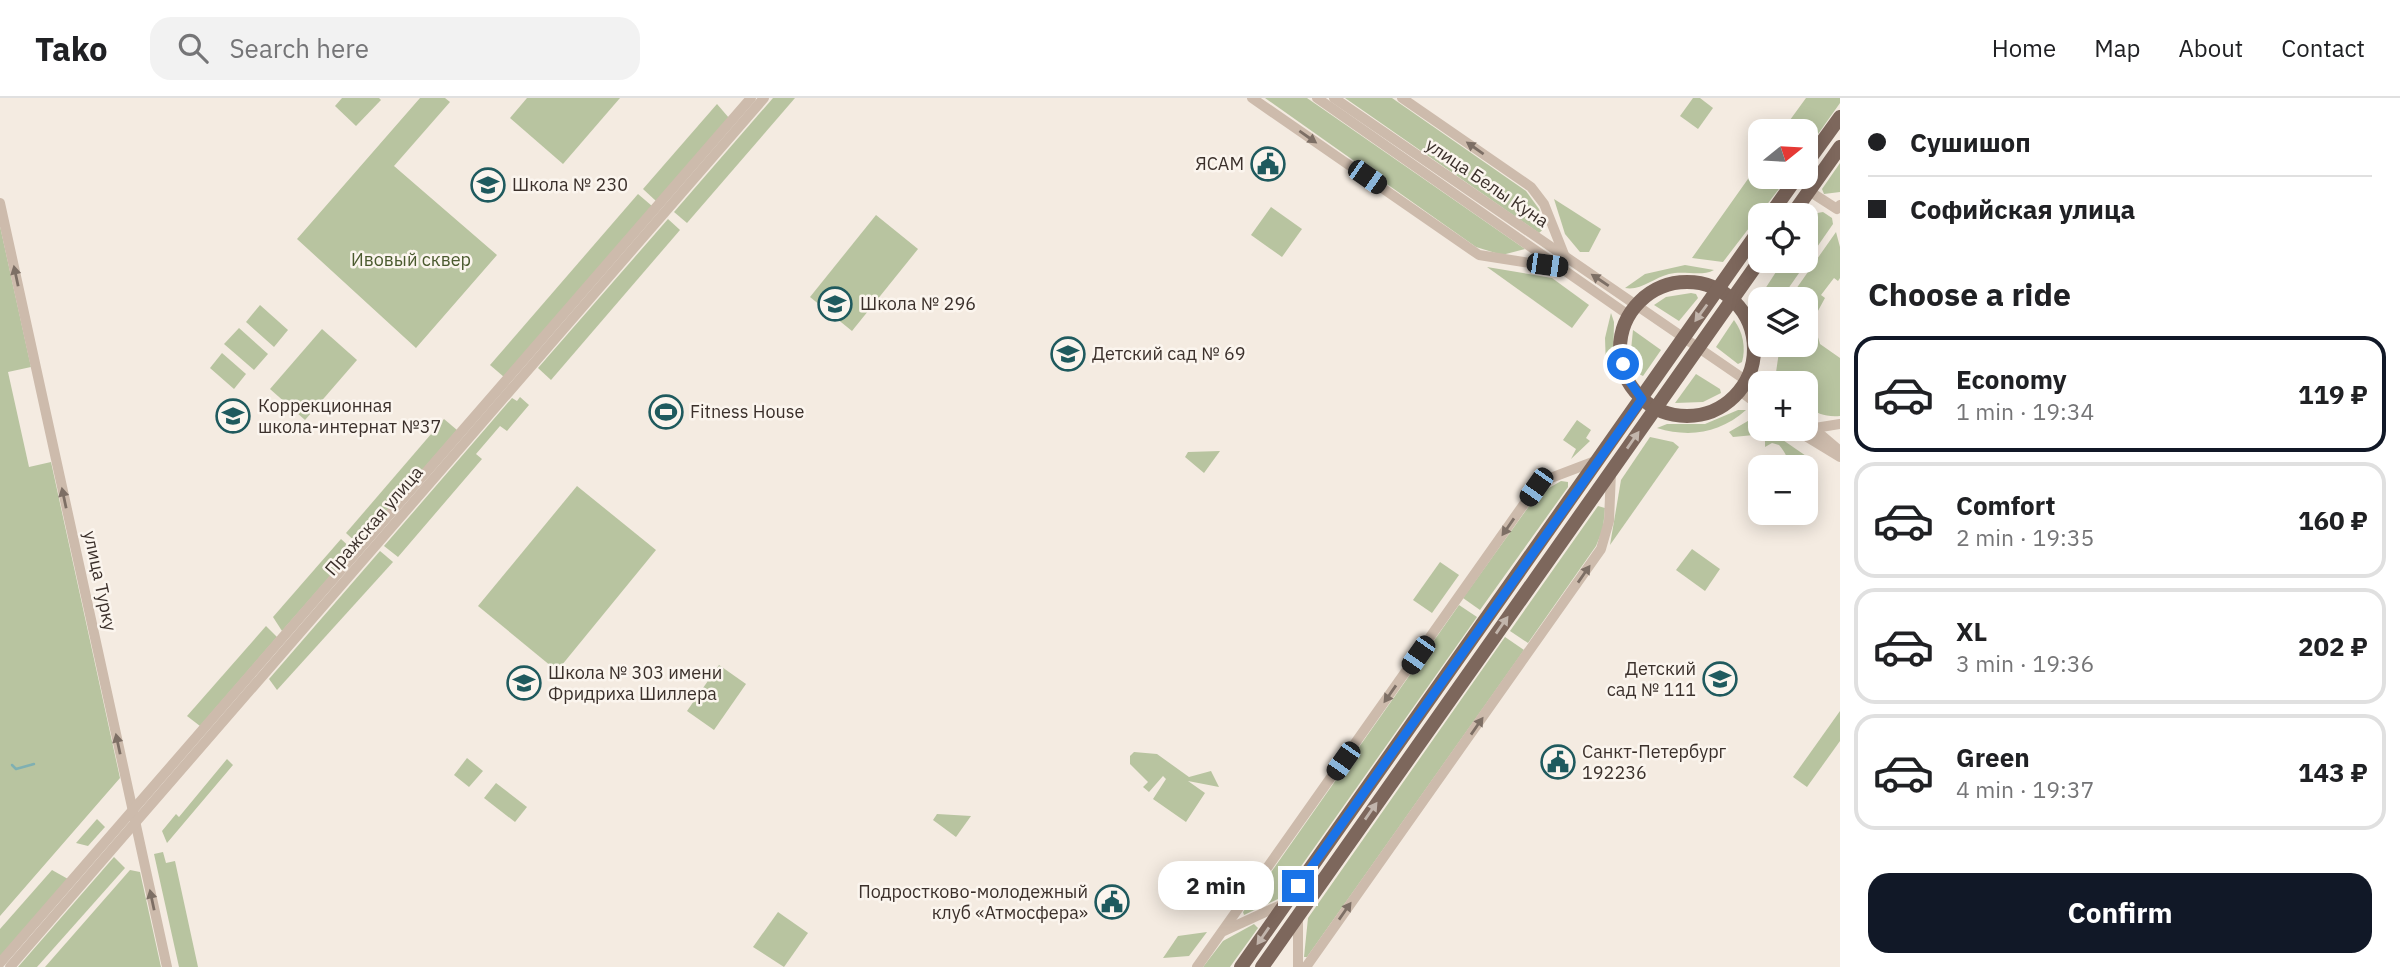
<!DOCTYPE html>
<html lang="en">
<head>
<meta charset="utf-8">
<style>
  body { margin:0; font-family:"IBM Plex Sans",sans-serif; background:#f2f2f2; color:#202124; height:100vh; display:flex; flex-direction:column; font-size:26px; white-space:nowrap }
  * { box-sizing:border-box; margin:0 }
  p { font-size:23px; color:#757577 }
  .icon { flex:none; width:38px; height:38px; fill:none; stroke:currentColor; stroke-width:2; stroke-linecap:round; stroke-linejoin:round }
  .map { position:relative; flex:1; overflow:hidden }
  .panel { display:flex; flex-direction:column; background:#fff; width:560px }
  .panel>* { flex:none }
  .guide { display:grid; align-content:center; height:154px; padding:0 28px; background:#fff }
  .needle { width:46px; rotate:72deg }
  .fabs { position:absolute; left:1748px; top:21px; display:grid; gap:14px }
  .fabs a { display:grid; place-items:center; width:70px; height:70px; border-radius:14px; background:#fff; box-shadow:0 4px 18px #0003; font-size:35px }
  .end { position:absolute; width:32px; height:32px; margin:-16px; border:9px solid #1a73e8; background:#fff; box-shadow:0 0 0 4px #fff }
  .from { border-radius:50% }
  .bubble { position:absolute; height:49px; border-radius:21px; background:#fff; box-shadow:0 4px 18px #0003; font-size:23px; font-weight:700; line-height:49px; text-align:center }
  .car { position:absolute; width:21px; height:42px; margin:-21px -10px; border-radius:9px; box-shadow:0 0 5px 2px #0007; background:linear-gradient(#222 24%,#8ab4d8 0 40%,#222 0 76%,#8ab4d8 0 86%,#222 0) }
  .guide b { display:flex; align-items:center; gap:24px; height:66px; font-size:26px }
  .guide b+b { border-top:2px solid #e0e0e0 }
  .guide i { width:18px; height:18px; background:#202124 }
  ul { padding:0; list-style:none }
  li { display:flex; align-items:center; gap:21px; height:116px; margin:0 14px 10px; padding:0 14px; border:4px solid #e0e0e0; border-radius:21px }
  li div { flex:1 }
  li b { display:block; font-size:26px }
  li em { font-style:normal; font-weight:700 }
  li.active { border-color:#111827 }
  li>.icon { width:63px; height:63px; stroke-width:1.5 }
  h2 { padding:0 28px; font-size:32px; line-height:84px }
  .action { display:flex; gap:14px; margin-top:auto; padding:14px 28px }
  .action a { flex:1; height:80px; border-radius:21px; background:#111827; color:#fff; font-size:28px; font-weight:700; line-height:80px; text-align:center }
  header { display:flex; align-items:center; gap:42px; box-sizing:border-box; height:98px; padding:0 35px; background:#fff; border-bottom:2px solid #e0e0e0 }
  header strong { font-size:33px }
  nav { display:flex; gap:38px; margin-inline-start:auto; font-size:24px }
  .search { width:490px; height:63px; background:#f2f2f2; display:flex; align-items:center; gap:18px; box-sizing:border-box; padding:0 24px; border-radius:21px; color:#757577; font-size:26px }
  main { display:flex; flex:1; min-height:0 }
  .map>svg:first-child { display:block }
  .green { fill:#b8c4a0 }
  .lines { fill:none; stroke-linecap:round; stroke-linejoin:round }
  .stream { stroke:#7fb0b2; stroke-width:2.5 }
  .minor { stroke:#cdbbac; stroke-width:10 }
  .major { stroke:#7d675c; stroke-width:14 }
  .oneway { fill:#7d6f65 }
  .oneway2 { fill:#c2b5ac }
  .route { stroke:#1a73e8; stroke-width:9 }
  .labels { text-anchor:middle; stroke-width:5; stroke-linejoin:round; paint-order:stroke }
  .poi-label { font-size:18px; fill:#3b302b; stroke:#fbf5ee; text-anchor:start }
  .street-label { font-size:18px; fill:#3b302b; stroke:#fbf5ee }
  .park-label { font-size:18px; fill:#4a5a2e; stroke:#fbf5ee }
</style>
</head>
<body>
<header>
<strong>Tako</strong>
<div class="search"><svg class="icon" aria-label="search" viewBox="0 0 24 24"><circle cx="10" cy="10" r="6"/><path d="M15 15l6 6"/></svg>Search here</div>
<nav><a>Home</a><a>Map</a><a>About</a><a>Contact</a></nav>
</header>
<main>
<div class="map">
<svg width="1840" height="869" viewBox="0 0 1840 869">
  <rect width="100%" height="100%" fill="#f4ebe1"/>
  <g class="green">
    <polygon points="342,0 379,0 381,2 356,28 335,8"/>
    <polygon points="420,0 445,0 450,4 394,68 497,157 416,250 297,141"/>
    <polygon points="527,0 620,0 563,66 510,20"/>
    <polygon points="773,0 795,0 687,125 674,114"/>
    <polygon points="1265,0 1307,0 1525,151 1502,157 1476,149"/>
    <polygon points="1345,0 1392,0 1526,93 1539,111 1546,129 1539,135"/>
    <polygon points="1693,0 1700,0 1713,10 1698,31 1680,18"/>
    <polygon points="1806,0 1840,0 1840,5 1806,53 1806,33 1782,33"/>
    <polygon points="717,6 729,20 656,103 643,91"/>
    <polygon points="1760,64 1760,79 1788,79 1723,164 1692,160"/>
    <polygon points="1840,65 1840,94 1824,96 1822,91"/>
    <polygon points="638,96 652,108 504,279 490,267"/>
    <polygon points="1554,101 1601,131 1589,154 1580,154 1565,136"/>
    <polygon points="1271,109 1302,131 1282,159 1251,137"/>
    <polygon points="1823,114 1832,120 1833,126 1781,201 1768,201 1763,194 1783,163 1806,163 1806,126 1812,116"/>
    <polygon points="876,117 918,151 852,233 810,199"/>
    <polygon points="668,121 680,132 551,282 538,270"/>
    <polygon points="0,128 31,269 8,274 29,369 51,364 120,680 0,818"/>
    <path d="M1836,134L1840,149V180L1838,183L1834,180L1821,197L1825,200L1813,222L1820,246L1840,260V318C1825,319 1818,316 1806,308V285H1776L1775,281L1780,247H1806V201H1789Z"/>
    <path d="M1685,167L1714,172C1701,179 1684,172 1669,176C1653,180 1641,193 1625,190L1645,176Z"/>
    <polygon points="1487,169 1552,180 1589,207 1572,230"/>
    <polygon points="1691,195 1696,196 1698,200 1679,223 1654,207 1666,199"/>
    <polygon points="260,207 288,232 274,249 246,224"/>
    <polygon points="1611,215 1614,224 1613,267 1606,269 1605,240"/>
    <path d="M1734,222C1743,234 1746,250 1742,264L1738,266L1716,249Z"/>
    <polygon points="239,230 268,256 254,272 224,246"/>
    <polygon points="322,231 357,262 305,322 270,291"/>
    <polygon points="1633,232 1661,252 1643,278 1637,275 1631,252"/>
    <polygon points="222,255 246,276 234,291 210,270"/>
    <polygon points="1696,276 1720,291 1721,295 1703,304 1675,305"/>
    <polygon points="520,299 529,307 507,333 500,328 476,356 482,361 398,459 384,448 512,300 517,303"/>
    <path d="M1738,312H1746C1720,335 1690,340 1657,330L1667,326H1705Z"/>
    <polygon points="1753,320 1760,323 1760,331 1772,331 1775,335 1733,339 1729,334"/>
    <polygon points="444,321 457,332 358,446 346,435"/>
    <polygon points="1577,322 1591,332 1586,340 1590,343 1571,361 1576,351 1563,342"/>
    <polygon points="1650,339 1673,344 1679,349 1610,447 1621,382"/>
    <path d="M1780,340L1809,360L1817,385L1806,377V369C1786,369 1790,359 1779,347L1772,345L1765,349V341Z"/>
    <polygon points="1220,353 1204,375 1185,359 1188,354"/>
    <polygon points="1561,383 1568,384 1568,389 1480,512 1463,500 1537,397"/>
    <polygon points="577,388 656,452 557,573 478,508"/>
    <polygon points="1598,408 1605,410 1603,431 1596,448 1528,545 1510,533"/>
    <polygon points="341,441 353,452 282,533 273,519"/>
    <polygon points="1692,451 1720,471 1705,493 1676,472"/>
    <polygon points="380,453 393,464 277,592 269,581"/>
    <polygon points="1440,464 1459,477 1432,515 1413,502"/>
    <polygon points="1459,507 1477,519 1278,801 1244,817 1243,814"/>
    <polygon points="266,528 277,539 200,628 187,618"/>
    <polygon points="1505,539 1524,552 1307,859 1304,859 1308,820"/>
    <polygon points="719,567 746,586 714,632 687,613"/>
    <polygon points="1840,613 1840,643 1807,689 1793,679"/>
    <polygon points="1134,654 1157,656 1189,679 1211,673 1219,689 1188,683 1205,695 1186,724 1153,701 1166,681 1163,678 1149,694 1143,689 1148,684 1130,666 1130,658"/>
    <polygon points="467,660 483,673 469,689 454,677"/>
    <polygon points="227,661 233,667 167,745 162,733 176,716 179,719"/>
    <polygon points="496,685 527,709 515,724 484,700"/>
    <polygon points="937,716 971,718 956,739 933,722"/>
    <polygon points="97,721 105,729 88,748 76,745"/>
    <polygon points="163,754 166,765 175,763 198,869 179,869 154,756"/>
    <polygon points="114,759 125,770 37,869 18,869"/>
    <polygon points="52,772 68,781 0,859 0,831"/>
    <polygon points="130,772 140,774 161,869 45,869"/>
    <polygon points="778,814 808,835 784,869 753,849"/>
    <polygon points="1254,826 1258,830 1230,869 1203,869 1223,843"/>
    <polygon points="1207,834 1189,858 1163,860 1178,838"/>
  </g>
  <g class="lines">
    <polyline class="stream" points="12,667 16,671 34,666"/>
    <g class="minor">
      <polyline points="1252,0 1479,157 1556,169"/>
      <polyline points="1317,0 1627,216"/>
      <polyline points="1334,0 1760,292"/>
      <polyline points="1402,0 1531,89 1544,106 1565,159"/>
      <polyline points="1809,93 1837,111 1840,107"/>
      <polyline points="0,105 167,869"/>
      <polyline points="1740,293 1760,308"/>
      <polyline points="1806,324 1840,353"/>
      <polyline points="1815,330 1840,326"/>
      <polyline points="1794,331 1840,359"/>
      <polyline points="1298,817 1298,869"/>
      <polyline points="1224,833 1285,805"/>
      <polyline points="0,865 751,0"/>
      <polyline points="10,869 764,0"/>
      <polyline points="1197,869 1536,389 1548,381 1598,362"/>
      <polyline points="1306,869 1601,451 1609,423 1611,374"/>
    </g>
    <g class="major">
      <polyline points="1806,66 1840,19"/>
      <polyline points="1770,117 1797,79"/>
      <polyline points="1792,117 1840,49"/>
      <circle cx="1687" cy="251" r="67"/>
      <polyline points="1241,869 1760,131"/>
      <polyline points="1262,869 1760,162"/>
    </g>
  </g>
  <defs><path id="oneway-solid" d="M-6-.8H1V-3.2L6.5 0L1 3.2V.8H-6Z" transform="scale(1.75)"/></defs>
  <g class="oneway">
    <use href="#oneway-solid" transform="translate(1308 39) rotate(35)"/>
    <use href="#oneway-solid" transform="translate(1475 50) rotate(-145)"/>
    <use href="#oneway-solid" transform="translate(16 178) rotate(-102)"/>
    <use href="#oneway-solid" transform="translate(1600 182) rotate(-146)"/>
    <use href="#oneway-solid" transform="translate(64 400) rotate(-102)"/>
    <use href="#oneway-solid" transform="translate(1508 429) rotate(125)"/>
    <use href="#oneway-solid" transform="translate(1584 476) rotate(-55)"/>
    <use href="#oneway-solid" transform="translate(1390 596) rotate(125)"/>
    <use href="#oneway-solid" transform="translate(1477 628) rotate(-55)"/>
    <use href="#oneway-solid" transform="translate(118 646) rotate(-102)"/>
    <use href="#oneway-solid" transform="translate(152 802) rotate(-102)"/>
    <use href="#oneway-solid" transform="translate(1345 813) rotate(-55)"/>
  </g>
  <g class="oneway2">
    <use href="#oneway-solid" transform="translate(1701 215) rotate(126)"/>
    <use href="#oneway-solid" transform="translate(1633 342) rotate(-55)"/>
    <use href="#oneway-solid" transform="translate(1502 527) rotate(-55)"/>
    <use href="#oneway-solid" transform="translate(1371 713) rotate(-55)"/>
    <use href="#oneway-solid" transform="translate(1263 838) rotate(125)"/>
  </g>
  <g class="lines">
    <polyline class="route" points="1298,788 1642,301 1630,284 1623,266"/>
  </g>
  <defs>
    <symbol id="civic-ring" viewBox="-11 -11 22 22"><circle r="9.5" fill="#fbf5ee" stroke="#1f5a5e" stroke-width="1.5"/><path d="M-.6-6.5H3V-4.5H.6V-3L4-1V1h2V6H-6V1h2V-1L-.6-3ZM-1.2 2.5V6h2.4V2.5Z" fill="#1f5a5e"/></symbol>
    <symbol id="school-ring" viewBox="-11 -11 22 22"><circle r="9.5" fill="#fbf5ee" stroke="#1f5a5e" stroke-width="1.5"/><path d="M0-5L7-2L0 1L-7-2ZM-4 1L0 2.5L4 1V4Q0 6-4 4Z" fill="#1f5a5e"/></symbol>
    <symbol id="stadium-ring" viewBox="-11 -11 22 22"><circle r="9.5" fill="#fbf5ee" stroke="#1f5a5e" stroke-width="1.5"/><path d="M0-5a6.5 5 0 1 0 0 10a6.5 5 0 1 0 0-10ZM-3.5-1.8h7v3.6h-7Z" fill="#1f5a5e"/></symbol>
  </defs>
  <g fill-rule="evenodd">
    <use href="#civic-ring" x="1249" y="47" width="38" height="38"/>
    <use href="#school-ring" x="469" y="68" width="38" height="38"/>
    <use href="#school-ring" x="816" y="187" width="38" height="38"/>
    <use href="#school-ring" x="1049" y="237" width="38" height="38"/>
    <use href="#stadium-ring" x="647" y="295" width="38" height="38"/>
    <use href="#school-ring" x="214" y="299" width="38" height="38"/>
    <use href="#school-ring" x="1701" y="562" width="38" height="38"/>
    <use href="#school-ring" x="505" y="566" width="38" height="38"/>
    <use href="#civic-ring" x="1539" y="645" width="38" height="38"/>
    <use href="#civic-ring" x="1093" y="785" width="38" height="38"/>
  </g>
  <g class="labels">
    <g class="poi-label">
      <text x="1244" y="72" text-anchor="end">ЯСАМ</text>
      <text x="512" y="93">Школа № 230</text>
      <text x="860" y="212">Школа № 296</text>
      <text x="1092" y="262">Детский сад № 69</text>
      <text x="258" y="314">Коррекционная<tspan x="258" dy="21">школа-интернат №37</tspan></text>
      <text x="690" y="320">Fitness House</text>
      <text x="1696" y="577" text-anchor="end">Детский<tspan x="1696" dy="21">сад № 111</tspan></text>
      <text x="548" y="581">Школа № 303 имени<tspan x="548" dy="21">Фридриха Шиллера</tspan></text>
      <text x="1582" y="660">Санкт-Петербург<tspan x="1582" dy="21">192236</tspan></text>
      <text x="1088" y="800" text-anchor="end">Подростково-молодежный<tspan x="1088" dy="21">клуб «Атмосфера»</tspan></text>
    </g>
    <g class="street-label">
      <text transform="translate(1487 85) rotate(34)" y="6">улица Белы Куна</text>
      <text transform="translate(374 423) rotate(-49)" y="6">Пражская улица</text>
      <text transform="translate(100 483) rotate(78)" y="6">улица Турку</text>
    </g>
    <g class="park-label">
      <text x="411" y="168">Ивовый сквер</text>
    </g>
  </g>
</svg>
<div class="fabs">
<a><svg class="needle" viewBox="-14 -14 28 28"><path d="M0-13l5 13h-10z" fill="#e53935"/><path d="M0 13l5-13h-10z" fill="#757577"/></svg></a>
<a><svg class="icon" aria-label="locate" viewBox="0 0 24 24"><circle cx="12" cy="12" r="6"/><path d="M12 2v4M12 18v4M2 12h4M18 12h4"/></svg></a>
<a><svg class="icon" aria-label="layers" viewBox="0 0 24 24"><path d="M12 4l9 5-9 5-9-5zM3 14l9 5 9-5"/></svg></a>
<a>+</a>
<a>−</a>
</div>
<i class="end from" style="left:1623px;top:266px"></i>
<i class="end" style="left:1298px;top:788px"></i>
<div class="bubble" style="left:1158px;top:763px;width:116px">2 min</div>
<i class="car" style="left:1367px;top:79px;rotate:125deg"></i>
<i class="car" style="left:1547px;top:167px;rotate:98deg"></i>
<i class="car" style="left:1536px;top:389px;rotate:215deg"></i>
<i class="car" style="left:1418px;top:557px;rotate:215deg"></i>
<i class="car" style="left:1343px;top:663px;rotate:215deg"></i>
</div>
<section class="panel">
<div class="guide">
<b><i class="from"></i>Сушишоп</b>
<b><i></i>Софийская улица</b>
</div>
<h2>Choose a ride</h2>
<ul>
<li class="active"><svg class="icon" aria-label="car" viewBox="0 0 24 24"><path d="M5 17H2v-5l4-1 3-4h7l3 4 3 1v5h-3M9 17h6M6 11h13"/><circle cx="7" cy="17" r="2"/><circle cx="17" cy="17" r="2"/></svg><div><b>Economy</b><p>1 min · 19:34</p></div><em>119 ₽</em></li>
<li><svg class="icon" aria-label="car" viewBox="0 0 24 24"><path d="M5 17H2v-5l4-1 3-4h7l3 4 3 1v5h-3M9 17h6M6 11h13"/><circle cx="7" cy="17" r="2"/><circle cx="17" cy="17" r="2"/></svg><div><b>Comfort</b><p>2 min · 19:35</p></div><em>160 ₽</em></li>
<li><svg class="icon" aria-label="car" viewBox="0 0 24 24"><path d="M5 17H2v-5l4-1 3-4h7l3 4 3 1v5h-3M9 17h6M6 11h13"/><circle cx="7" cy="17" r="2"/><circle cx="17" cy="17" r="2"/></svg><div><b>XL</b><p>3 min · 19:36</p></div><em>202 ₽</em></li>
<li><svg class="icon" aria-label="car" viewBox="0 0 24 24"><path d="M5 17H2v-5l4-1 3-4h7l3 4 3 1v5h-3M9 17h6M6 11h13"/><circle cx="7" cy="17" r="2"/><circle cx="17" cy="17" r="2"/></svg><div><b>Green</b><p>4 min · 19:37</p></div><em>143 ₽</em></li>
</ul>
<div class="action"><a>Confirm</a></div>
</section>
</main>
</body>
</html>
